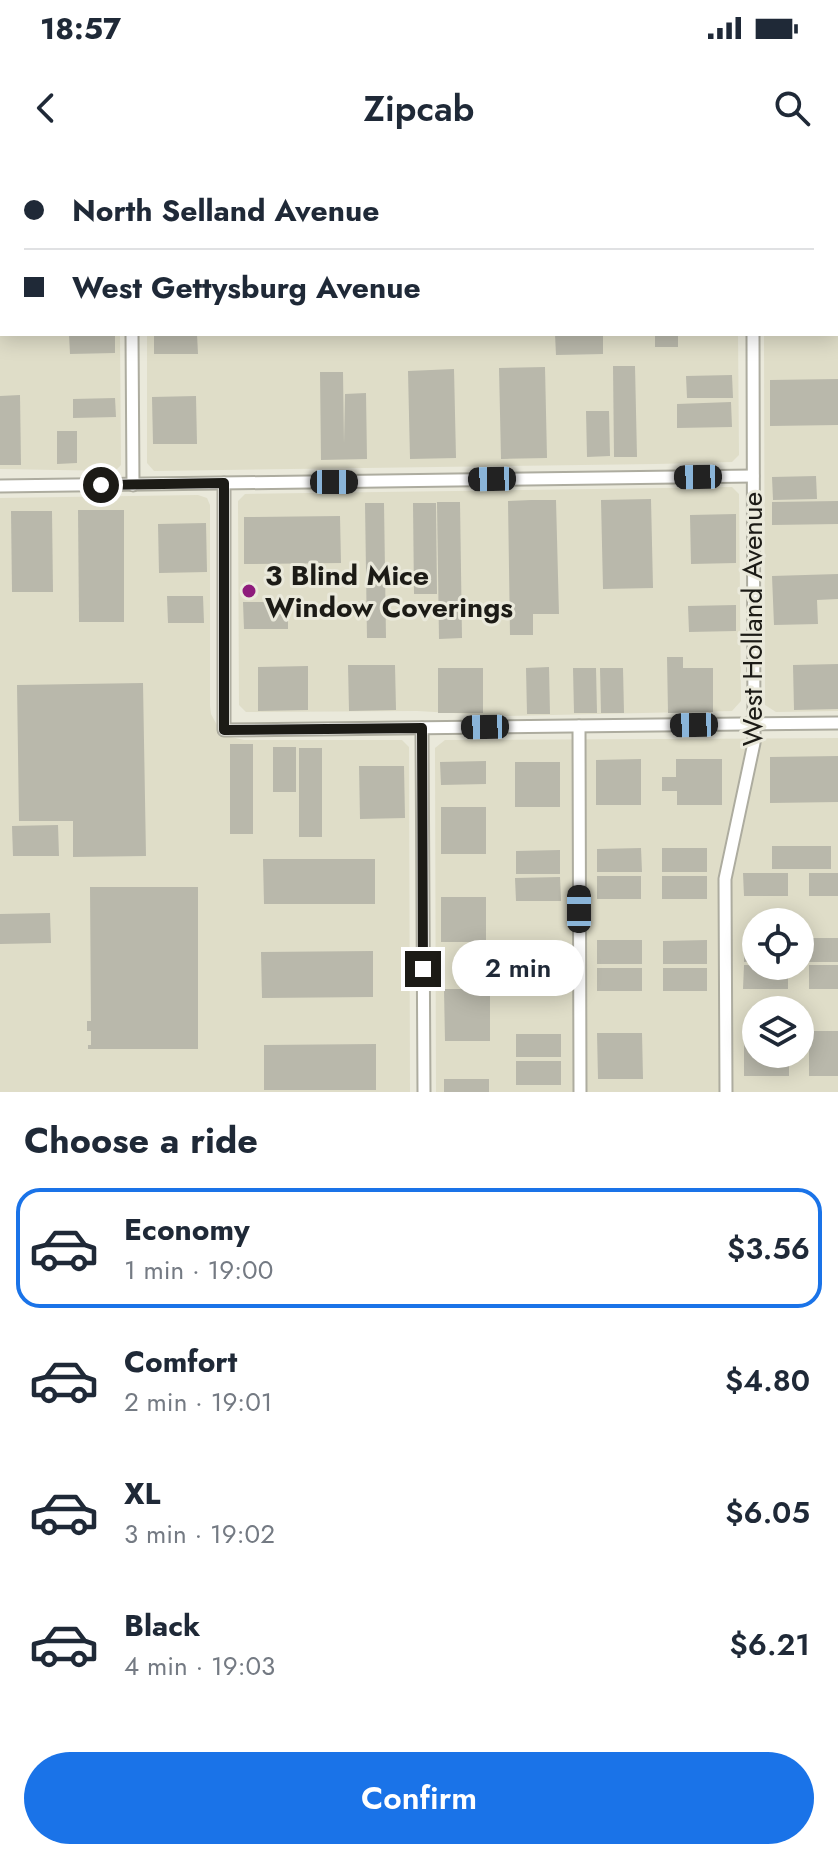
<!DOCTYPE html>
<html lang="en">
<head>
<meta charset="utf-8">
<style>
  body { margin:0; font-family:Jost,sans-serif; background:#f6f6f7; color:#1f2937; height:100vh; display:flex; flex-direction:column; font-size:30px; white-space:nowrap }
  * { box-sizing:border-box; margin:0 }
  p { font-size:26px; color:#747a83 }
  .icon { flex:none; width:44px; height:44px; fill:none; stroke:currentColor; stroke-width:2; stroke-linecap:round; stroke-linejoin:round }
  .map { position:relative; height:932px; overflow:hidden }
  .details { display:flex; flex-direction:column; background:#fff; flex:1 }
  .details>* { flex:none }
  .guide { position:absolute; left:0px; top:0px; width:838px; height:176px; box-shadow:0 4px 20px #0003; display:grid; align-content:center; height:176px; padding:0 24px; background:#fff }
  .controls { position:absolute; left:742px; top:748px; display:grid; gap:16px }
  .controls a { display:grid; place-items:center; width:72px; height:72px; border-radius:50%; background:#fff; box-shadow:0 4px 20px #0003; font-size:40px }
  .end { position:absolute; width:36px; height:36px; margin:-18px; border:10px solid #1c1b16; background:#fff; box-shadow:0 0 0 4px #fff }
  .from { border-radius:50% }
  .bubble { position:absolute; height:56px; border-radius:28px; background:#fff; box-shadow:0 4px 20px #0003; font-size:26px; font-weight:600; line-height:56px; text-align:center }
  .car { position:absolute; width:24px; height:48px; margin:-24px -12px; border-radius:10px; box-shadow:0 0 6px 2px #0007; background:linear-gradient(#222 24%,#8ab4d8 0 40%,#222 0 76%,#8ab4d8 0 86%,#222 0) }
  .guide b { display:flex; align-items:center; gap:28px; height:76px; font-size:30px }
  .guide b+b { border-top:2px solid #e0e1e3 }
  .guide i { width:20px; height:20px; background:#1f2937 }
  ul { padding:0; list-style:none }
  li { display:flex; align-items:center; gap:24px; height:120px; margin:0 16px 12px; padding:0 8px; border:4px solid transparent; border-radius:24px }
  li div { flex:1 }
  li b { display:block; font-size:30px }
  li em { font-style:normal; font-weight:600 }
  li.selected { border-color:#1a73e8 }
  li>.icon { width:72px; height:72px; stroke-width:1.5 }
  h2 { padding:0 24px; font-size:36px; line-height:96px }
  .button { display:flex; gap:16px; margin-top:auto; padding:16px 24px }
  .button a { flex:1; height:92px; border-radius:48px; background:#1a73e8; color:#fff; font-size:32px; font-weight:600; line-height:92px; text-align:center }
  .status { display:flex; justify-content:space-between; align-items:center; height:56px; padding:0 40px; background:#fff; direction:ltr }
  .status svg { height:22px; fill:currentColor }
  header { display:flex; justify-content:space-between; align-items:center; height:104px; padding:0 24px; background:#fff; font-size:36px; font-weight:600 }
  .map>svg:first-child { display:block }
  .built { fill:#dfddc8; fill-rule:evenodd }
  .building { fill:#b9b8ab }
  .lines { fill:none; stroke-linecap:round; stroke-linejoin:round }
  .minor-casing { stroke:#adac9f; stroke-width:15 }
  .minor { stroke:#fff; stroke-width:11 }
  .route { stroke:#1c1b16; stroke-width:10 }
  .poi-dot { fill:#8e1b7c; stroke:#eae9db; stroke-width:3 }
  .labels { text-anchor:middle; stroke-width:6; stroke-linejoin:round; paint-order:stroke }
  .poi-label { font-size:28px; font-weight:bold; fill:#1c1b16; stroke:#eae9db; text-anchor:start }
  .street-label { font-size:28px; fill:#1c1b16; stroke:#eae9db }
</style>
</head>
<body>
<div class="status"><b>18:57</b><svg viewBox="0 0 49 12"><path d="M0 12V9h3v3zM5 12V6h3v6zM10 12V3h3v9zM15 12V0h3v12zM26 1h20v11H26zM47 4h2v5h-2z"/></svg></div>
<header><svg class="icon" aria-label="back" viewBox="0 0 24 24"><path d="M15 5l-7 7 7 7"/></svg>Zipcab<svg class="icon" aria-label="search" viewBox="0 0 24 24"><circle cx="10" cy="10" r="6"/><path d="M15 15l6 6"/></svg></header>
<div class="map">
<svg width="838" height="932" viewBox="0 0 838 932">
  <rect width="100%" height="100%" fill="#eae9db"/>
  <g class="built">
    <rect x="146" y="0" width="443" height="2"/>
    <polygon points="763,0 838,0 838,551 776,552 765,545 764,174 836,174 836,2 763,2"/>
    <polygon points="2,17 2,174 120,174 121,305 115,311 0,309 0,19"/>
    <polygon points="147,174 738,174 739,295 732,302 656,304 154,311 147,303"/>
    <polygon points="732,327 739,334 741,541 732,551 506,556 417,551 246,552 239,545 238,341 245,334"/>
    <polygon points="198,335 207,338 210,345 210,546 211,554 218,567 231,577 244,580 402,580 409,587 410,932 0,932 0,338"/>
    <path d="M838,578V932H436L435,588L445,580ZM756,762H800V806H756ZM756,850H800V894H756Z"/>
  </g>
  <g class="building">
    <polygon points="69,174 115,174 115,193 70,194"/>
    <polygon points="154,174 197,174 198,194 154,194"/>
    <polygon points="555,174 603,174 603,194 556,195"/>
    <rect x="655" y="174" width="23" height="13"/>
    <polygon points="613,206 635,206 637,297 614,297"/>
    <polygon points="545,207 547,298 501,299 499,208"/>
    <polygon points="454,209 456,298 410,299 408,211"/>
    <polygon points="320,212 343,212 344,284 345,234 366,233 367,299 321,300"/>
    <polygon points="732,215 733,238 687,238 686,216"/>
    <polygon points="838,219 838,265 770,266 770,220"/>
    <polygon points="20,235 21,305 0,305 0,236"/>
    <polygon points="196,236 197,284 153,284 152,237"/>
    <polygon points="115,238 116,257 73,258 73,239"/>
    <polygon points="731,242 732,267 677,268 677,244"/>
    <polygon points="586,251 609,251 610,296 587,297"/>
    <polygon points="57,271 77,271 77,303 57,304"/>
    <polygon points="816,316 817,339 773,340 772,317"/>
    <polygon points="651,339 653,428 603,429 601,340"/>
    <polygon points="531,340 556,340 559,454 533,454 533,475 510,475 508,341"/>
    <polygon points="838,341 838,364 772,365 772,342"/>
    <polygon points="437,342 460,342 462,478 439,479"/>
    <polygon points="365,343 384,343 386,478 367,478"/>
    <polygon points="413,343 436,343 437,434 414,434"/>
    <polygon points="78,350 124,350 124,462 79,462"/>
    <polygon points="11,351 52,351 53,432 12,432"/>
    <polygon points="736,354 736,403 691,404 690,355"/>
    <polygon points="340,356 341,403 244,404 244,357"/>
    <polygon points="206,363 207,412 159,413 158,364"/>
    <polygon points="838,414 838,439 817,440 818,464 774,465 772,416"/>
    <polygon points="167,436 203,436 204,463 168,463"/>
    <polygon points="243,442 288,442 288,469 244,469"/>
    <polygon points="736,445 736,471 689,472 688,446"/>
    <polygon points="667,497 683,497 683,508 713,508 713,552 668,553"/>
    <polygon points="838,504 838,549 794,550 793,505"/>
    <polygon points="348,505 395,505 396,550 349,551"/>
    <polygon points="308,506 308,550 258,551 258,507"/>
    <polygon points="549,507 550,554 527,554 526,508"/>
    <rect x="438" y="508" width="45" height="45"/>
    <polygon points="573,508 596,508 597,553 574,553"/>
    <polygon points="600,508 623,508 624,553 601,553"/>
    <polygon points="143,523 146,696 73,697 73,661 19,661 17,525"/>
    <rect x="230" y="584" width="23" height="90"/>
    <rect x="273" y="587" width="23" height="45"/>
    <rect x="299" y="588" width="23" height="89"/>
    <polygon points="838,596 838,642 770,643 770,597"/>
    <polygon points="641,599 641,645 596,645 596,600"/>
    <polygon points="676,599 722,599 722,645 677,645 677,631 662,631 662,617 676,617"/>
    <polygon points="486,601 486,624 441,625 440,602"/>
    <rect x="515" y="602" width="45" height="45"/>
    <polygon points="359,606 404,606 405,658 360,659"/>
    <rect x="441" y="647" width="45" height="47"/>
    <polygon points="58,665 59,696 13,696 12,666"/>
    <rect x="772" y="686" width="59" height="23"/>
    <polygon points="641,688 642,712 597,712 597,689"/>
    <rect x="662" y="688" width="45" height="24"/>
    <polygon points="560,690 560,714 516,714 516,691"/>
    <polygon points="263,699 375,699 375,744 264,744"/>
    <polygon points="743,713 788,713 788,736 744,736"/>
    <rect x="809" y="713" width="29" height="23"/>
    <rect x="597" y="716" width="44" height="23"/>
    <rect x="662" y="716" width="45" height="23"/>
    <polygon points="560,717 561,741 516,741 515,718"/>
    <polygon points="90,727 198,727 198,889 88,889 88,885 91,885 91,871 87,871 87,861 91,861"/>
    <rect x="441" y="737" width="45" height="45"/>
    <polygon points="50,753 51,783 0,784 0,754"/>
    <polygon points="744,778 756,778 756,801 744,802"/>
    <rect x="809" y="778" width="29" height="24"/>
    <rect x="597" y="780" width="45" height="24"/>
    <polygon points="707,780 707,804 663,804 663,781"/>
    <polygon points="516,782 560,782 560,805 516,806"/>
    <polygon points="373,791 373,837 262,838 261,792"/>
    <polygon points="744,805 788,806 788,829 743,829"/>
    <rect x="809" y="805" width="29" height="24"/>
    <rect x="597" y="808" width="45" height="23"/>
    <rect x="663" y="808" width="44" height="23"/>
    <rect x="516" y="809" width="45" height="24"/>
    <polygon points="444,829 490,829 490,881 445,881"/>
    <polygon points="744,871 756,871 756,894 789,894 789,916 744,916"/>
    <rect x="809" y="871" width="29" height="45"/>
    <polygon points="597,873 642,873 643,919 598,919"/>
    <rect x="516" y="874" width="45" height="23"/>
    <polygon points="376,884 376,930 264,930 264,885"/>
    <rect x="516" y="901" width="45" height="24"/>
    <rect x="444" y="919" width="45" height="13"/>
  </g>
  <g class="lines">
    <defs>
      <g id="minor">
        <polyline points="132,0 132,2"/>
        <polyline points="606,0 606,2"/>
        <polyline points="753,0 753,2"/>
        <polyline points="132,174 133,325"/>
        <polyline points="224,323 224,570 838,563"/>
        <polyline points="0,326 753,316"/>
        <polyline points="579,566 580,932"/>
        <polyline points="422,568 424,932"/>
        <polyline points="726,932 725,719 754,583 753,174"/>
      </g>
    </defs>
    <use href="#minor" class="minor-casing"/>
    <use href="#minor" class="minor"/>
  </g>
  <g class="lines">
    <polyline class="route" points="101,325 224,323 224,570 422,568 423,809"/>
  </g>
  <circle class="poi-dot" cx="249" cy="431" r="8"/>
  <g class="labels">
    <g class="poi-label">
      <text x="265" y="425">3 Blind Mice<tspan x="265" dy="32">Window Coverings</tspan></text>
    </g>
    <g class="street-label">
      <text transform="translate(752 459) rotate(-90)" y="10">West Holland Avenue</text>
    </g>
  </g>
</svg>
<div class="controls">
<a><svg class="icon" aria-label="locate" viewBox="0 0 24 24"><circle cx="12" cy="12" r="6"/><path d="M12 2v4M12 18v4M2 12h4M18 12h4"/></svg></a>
<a><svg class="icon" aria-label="layers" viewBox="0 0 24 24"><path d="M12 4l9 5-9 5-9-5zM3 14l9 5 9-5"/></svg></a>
</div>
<i class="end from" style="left:101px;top:325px"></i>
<i class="end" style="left:423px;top:809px"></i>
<div class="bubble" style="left:452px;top:780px;width:132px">2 min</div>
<i class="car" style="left:698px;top:317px;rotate:269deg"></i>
<i class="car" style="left:492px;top:319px;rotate:269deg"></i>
<i class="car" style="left:334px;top:322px;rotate:90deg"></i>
<i class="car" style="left:694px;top:565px;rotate:269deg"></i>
<i class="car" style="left:485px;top:567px;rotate:269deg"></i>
<i class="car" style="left:579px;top:749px;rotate:0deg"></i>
<div class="guide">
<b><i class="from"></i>North Selland Avenue</b>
<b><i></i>West Gettysburg Avenue</b>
</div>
</div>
<section class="details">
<h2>Choose a ride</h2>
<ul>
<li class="selected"><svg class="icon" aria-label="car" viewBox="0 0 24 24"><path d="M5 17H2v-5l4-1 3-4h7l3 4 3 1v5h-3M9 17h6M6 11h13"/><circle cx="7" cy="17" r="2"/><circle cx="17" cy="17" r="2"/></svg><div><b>Economy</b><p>1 min · 19:00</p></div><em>$3.56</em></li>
<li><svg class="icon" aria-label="car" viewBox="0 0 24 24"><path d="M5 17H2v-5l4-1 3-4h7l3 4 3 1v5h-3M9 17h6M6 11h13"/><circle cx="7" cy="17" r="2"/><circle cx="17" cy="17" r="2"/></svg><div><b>Comfort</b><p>2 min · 19:01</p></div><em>$4.80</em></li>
<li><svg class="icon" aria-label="car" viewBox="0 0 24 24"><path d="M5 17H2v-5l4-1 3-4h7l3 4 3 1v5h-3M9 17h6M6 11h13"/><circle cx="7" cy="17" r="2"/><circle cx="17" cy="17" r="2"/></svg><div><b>XL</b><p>3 min · 19:02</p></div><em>$6.05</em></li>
<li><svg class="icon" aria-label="car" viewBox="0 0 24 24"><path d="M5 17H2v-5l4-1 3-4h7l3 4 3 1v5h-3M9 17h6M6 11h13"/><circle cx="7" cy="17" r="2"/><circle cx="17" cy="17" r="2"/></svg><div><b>Black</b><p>4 min · 19:03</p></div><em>$6.21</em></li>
</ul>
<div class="button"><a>Confirm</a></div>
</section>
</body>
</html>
